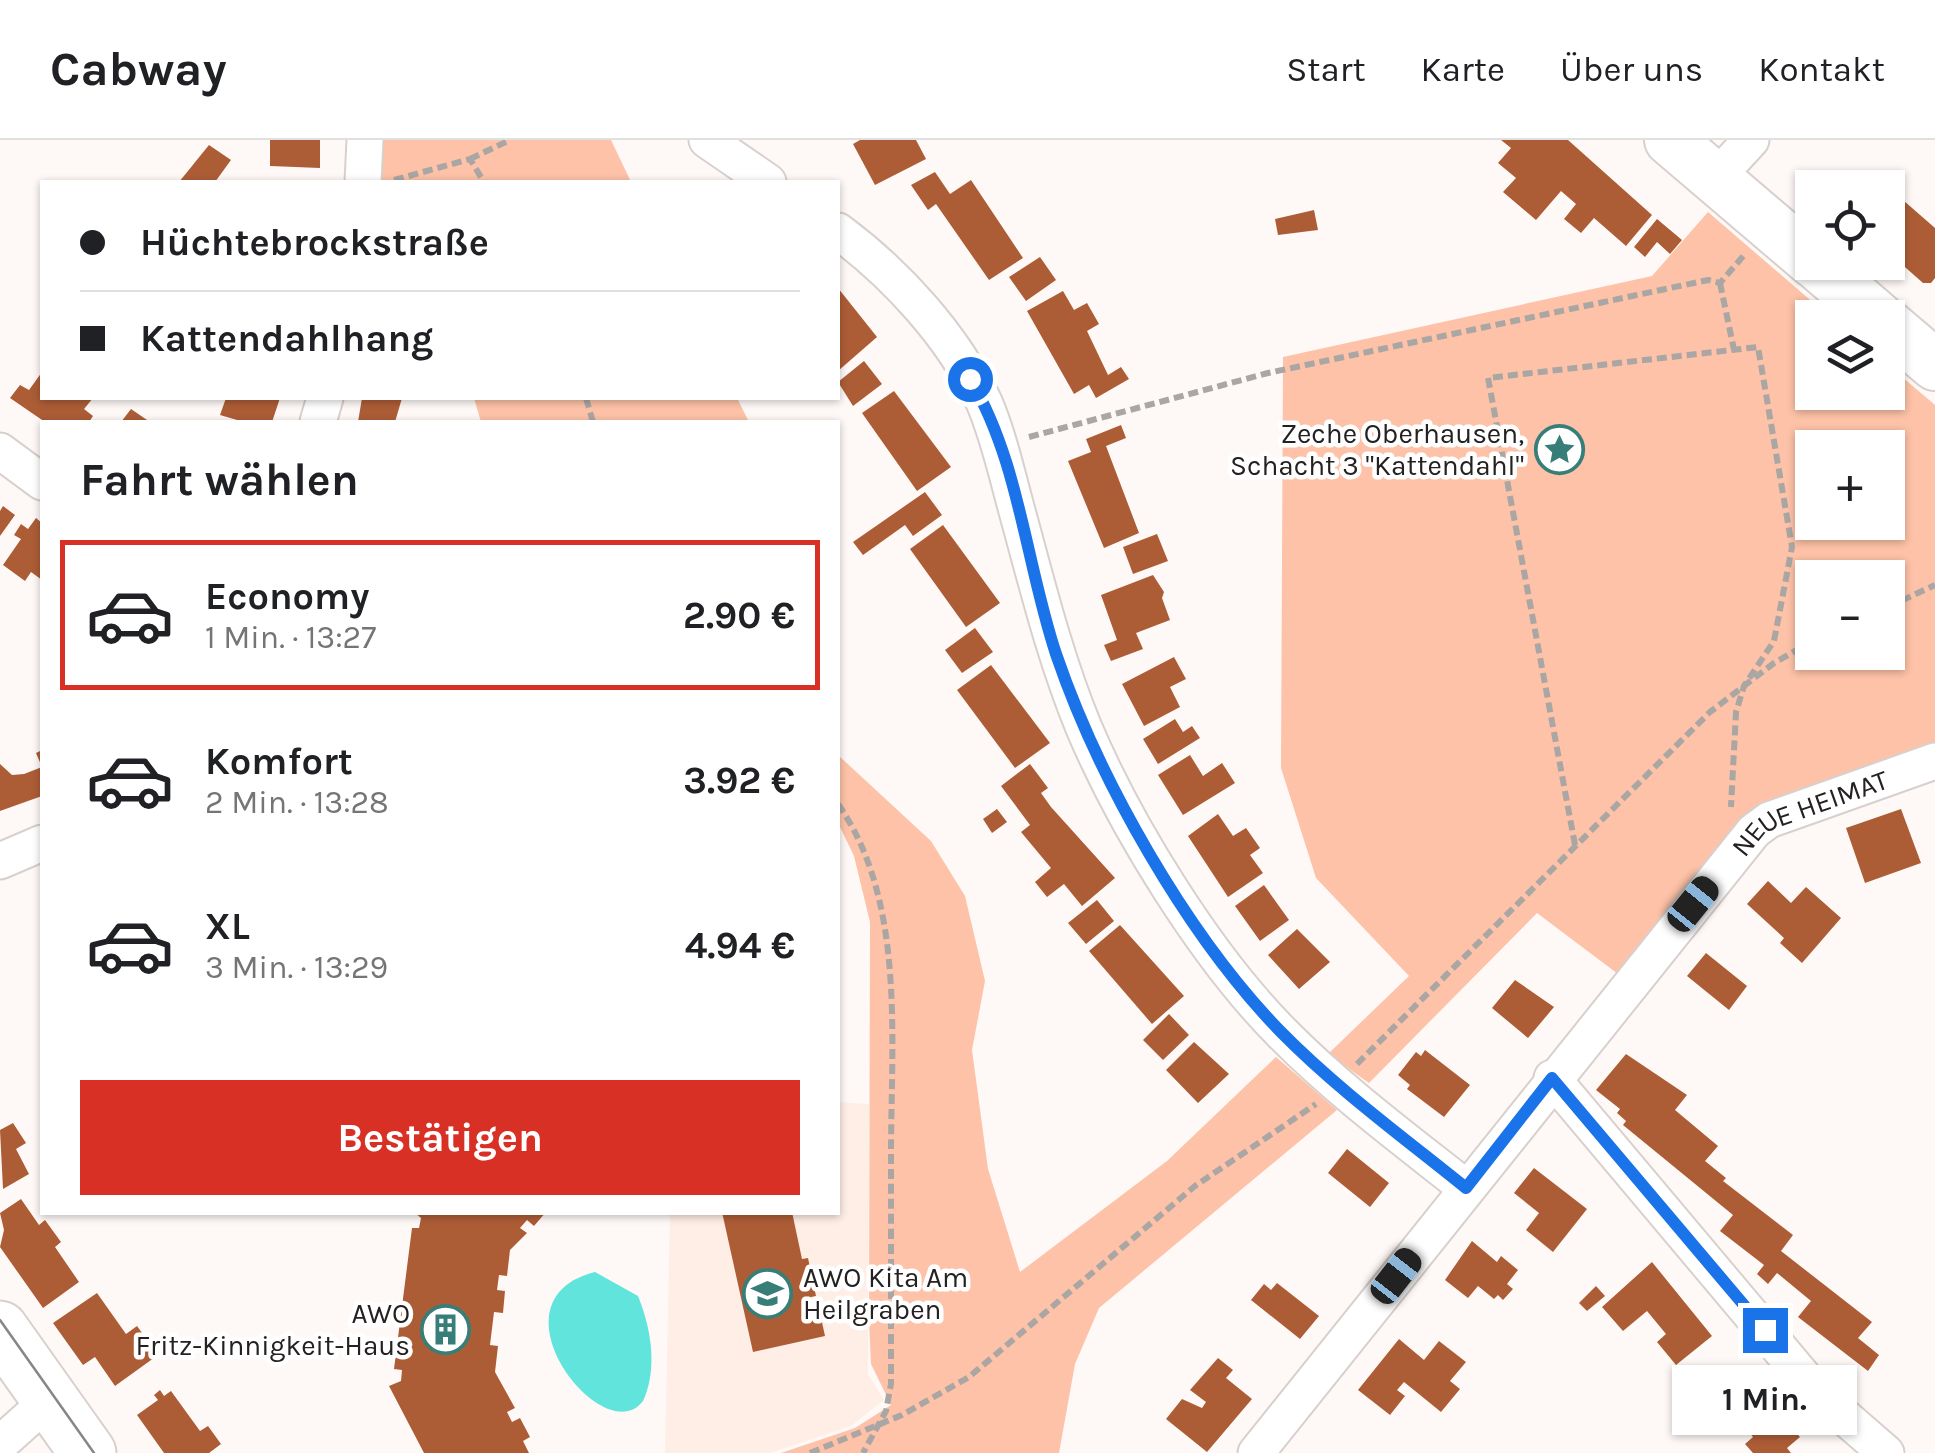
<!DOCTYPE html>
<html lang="de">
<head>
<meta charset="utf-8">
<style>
  body { margin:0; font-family:Karla,sans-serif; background:#f6f6f6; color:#202124; height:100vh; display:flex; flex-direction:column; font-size:38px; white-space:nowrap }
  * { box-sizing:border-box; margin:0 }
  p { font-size:32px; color:#757577 }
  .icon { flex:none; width:55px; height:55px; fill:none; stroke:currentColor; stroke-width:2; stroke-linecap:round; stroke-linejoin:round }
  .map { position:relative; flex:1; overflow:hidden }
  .drawer { position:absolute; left:40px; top:280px; width:800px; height:795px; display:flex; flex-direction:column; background:#fff; border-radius:0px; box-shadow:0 2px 8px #0004 }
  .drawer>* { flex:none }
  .top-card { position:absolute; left:40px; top:40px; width:800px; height:220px; border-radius:0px; box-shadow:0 2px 8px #0004; display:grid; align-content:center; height:220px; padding:0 40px; background:#fff }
  .tools { position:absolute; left:1795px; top:30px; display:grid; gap:20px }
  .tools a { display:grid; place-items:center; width:110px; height:110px; border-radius:0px; background:#fff; box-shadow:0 2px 8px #0004; font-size:50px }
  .end { position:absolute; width:45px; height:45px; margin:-22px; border:12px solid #1a73e8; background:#fff; box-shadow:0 0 0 5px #fff }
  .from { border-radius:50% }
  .bubble { position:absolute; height:70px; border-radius:0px; background:#fff; box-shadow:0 2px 8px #0004; font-size:32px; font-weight:700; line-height:70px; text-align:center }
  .car { position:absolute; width:30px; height:60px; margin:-30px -15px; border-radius:12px; box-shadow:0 0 8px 2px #0007; background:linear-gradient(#222 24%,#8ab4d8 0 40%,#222 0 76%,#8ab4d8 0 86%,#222 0) }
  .top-card b { display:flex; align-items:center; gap:35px; height:95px; font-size:38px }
  .top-card b+b { border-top:2px solid #e0e0e0 }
  .top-card i { width:25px; height:25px; background:#202124 }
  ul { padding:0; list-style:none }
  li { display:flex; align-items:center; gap:30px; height:150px; margin:0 20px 15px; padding:0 20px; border:5px solid transparent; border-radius:0px }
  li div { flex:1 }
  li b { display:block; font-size:38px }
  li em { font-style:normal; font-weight:700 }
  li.current { border-color:#d93025 }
  li>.icon { width:90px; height:90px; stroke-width:1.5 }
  h2 { padding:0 40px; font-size:45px; line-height:120px }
  .button { display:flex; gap:20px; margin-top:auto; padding:20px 40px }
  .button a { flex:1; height:115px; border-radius:0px; background:#d93025; color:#fff; font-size:40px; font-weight:700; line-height:115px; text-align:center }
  header { display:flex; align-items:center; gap:60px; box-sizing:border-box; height:140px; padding:0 50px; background:#fff; border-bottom:2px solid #e0e0e0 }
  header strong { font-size:48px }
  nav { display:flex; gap:55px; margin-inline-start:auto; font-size:35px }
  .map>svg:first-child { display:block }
  .built { fill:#feeee6 }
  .green { fill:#fdc2a7; fill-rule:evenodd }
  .water { fill:#60e4db }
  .building { fill:#ad5d36 }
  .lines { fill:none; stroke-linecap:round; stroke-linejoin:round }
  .street-casing { stroke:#d8d0cc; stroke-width:39 }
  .secondary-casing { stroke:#d8d0cc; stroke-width:54 }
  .primary-casing { stroke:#d8d0cc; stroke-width:59 }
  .path { stroke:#aaa6a4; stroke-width:6; stroke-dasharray:10 5; stroke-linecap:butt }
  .street { stroke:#fff; stroke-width:35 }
  .secondary { stroke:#fff; stroke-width:50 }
  .primary { stroke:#fff; stroke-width:55 }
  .tram { stroke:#8a8684; stroke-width:2.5 }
  .route { stroke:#1a73e8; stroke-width:12 }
  .labels { text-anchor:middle; stroke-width:9; stroke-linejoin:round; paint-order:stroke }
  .poi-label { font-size:28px; fill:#242120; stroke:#fff; text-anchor:end }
  .street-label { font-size:28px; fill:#242120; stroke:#fff }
</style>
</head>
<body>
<header>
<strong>Cabway</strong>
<nav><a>Start</a><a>Karte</a><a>Über uns</a><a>Kontakt</a></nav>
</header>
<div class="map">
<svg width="1935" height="1313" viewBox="0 0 1935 1313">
  <rect width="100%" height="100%" fill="#fef9f7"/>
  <polygon class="built" points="838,962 869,964 868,1234 884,1260 851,1286 770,1313 665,1313 670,1073 838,1072"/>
  <g class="green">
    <polygon points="379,0 611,0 631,42 378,42"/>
    <path d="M1708,72L1830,177L1812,178V252H1888V225L1935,265V606L1750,671L1618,834L1537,773L1369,943L1328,914L1409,836L1316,738L1281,628L1283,217L1652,136ZM1812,308H1888V382H1812ZM1812,438H1888V512H1812Z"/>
    <polygon points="474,258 737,258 749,282 481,282"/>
    <polygon points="838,615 931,701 965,756 985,841 972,910 988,1029 1020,1132 1167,1021 1276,917 1337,970 1099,1168 1075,1224 1059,1313 781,1313 855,1288 891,1265 871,1224 869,1181 870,782 854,716 838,683"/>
  </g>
  <path class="water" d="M595,1132L638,1156C651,1188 658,1228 643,1261C604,1313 483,1160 595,1132Z"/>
  <g class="building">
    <polygon points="270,0 320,0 320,28 270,26"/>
    <polygon points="860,0 916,0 926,19 875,45 853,4"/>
    <polygon points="1501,0 1568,0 1652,75 1626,106 1594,78 1581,93 1564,79 1576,64 1561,51 1536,80 1503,52 1516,38 1498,23 1511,8"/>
    <polygon points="209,5 231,20 215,42 179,42"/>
    <polygon points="935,32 950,54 971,40 1023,118 989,140 936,64 928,70 911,45"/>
    <polygon points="1888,47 1935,88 1935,138 1931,143 1923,143 1888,112"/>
    <polygon points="1314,70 1318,90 1278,95 1275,79"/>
    <polygon points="1657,79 1682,100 1670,114 1657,102 1645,117 1634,107"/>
    <polygon points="1040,117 1056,140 1026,161 1009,137"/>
    <polygon points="838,148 877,197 838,231"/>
    <polygon points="1063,151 1074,170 1087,163 1099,184 1087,191 1108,235 1121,227 1129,239 1096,258 1089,245 1074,254 1027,171"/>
    <polygon points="864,221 882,244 853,266 838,242"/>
    <polygon points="42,232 42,258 93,258 84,269 93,276 89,282 45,282 10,258 20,245 29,250"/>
    <polygon points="894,251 951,327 917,351 862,273"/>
    <polygon points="226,258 247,259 280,258 272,282 244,282 220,275"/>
    <polygon points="362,258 402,258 395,282 358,282"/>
    <polygon points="131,269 150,282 121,282"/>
    <polygon points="1121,285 1126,298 1106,306 1139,393 1104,408 1068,321 1091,312 1086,299"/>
    <polygon points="925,352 942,375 913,396 905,385 863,415 853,402"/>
    <polygon points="3,366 15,375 0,396 0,371"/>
    <polygon points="36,378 42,383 42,440 31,432 25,441 3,425 21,399 14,395 21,384 28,389"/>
    <polygon points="943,385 1000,463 966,487 910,409"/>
    <polygon points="1157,394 1168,421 1133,434 1123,407"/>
    <polygon points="1153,435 1164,452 1162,458 1170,480 1136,493 1143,509 1111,521 1104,505 1117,500 1101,455"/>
    <polygon points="975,488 993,512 962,533 945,510"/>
    <polygon points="1174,517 1186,539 1170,547 1180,567 1144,586 1122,544"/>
    <polygon points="991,525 1050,603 1015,628 957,550"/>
    <polygon points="1175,579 1183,592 1192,586 1200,598 1158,624 1143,599"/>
    <polygon points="42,610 42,656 0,671 0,624 12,635 24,634 42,627 36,613"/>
    <polygon points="1190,615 1203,636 1222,623 1235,643 1183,675 1158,635"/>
    <polygon points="1030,624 1048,648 1041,653 1051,667 1115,738 1082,766 1064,744 1047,757 1035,742 1051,728 1021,692 1030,685 1001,646"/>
    <polygon points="997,669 1007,682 992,693 983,679"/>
    <polygon points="1901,669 1921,723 1865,743 1846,688"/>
    <polygon points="1218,674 1233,696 1246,688 1260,708 1250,715 1263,733 1228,757 1188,696"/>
    <polygon points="1768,741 1791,763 1806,747 1841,778 1802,823 1780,803 1784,798 1747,764"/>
    <polygon points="1264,745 1289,780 1260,801 1235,766"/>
    <polygon points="1097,760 1114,781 1086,804 1068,783"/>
    <polygon points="1120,785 1184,856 1152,884 1089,811"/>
    <polygon points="1297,789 1330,822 1299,849 1268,815"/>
    <polygon points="1706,813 1747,846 1729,870 1687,836"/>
    <polygon points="1515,840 1554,867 1528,898 1492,868"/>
    <polygon points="1169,874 1189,895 1163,920 1143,900"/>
    <polygon points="1194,902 1229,934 1198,963 1166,930"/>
    <polygon points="1425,910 1470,945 1444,977 1407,949 1410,945 1398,935 1416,912 1421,916"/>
    <polygon points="1626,914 1687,955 1675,970 1718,1006 1705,1021 1726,1038 1723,1041 1793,1095 1781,1111 1872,1182 1858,1198 1879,1215 1868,1231 1798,1177 1811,1161 1777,1133 1768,1144 1757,1134 1764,1125 1720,1091 1733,1075 1623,985 1626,981 1617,973 1620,969 1596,950"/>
    <polygon points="13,983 26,1003 16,1009 29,1034 3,1049 0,990"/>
    <polygon points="1347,1009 1389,1043 1370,1067 1328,1033"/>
    <polygon points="1534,1028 1587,1069 1553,1112 1526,1090 1539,1073 1514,1053"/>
    <polygon points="21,1059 39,1085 45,1080 61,1102 55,1107 79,1142 43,1168 0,1107 4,1090 0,1073"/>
    <polygon points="414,1072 546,1072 534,1086 527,1080 520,1088 527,1093 510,1110 507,1136 499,1135 497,1150 505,1151 503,1173 494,1172 490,1205 498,1206 495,1232 515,1268 507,1272 512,1282 520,1278 530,1297 523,1301 529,1313 424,1313 389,1246 401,1241 402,1230 394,1229 412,1088 419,1088 421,1078"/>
    <polygon points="722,1072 792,1072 802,1119 808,1118 816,1156 811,1157 814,1174 820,1173 825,1196 753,1212"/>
    <polygon points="1472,1101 1497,1122 1501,1116 1518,1130 1507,1144 1513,1149 1503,1160 1498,1155 1494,1159 1478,1146 1468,1158 1445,1140"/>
    <polygon points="1652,1122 1712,1196 1676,1225 1657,1202 1666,1194 1647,1171 1623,1191 1602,1167"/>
    <polygon points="1277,1143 1319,1176 1300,1199 1251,1160 1264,1144 1271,1150"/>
    <polygon points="1596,1146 1605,1156 1587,1171 1579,1163"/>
    <polygon points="97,1153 126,1194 137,1186 158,1215 115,1246 95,1217 83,1225 53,1183"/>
    <polygon points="1399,1199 1424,1220 1439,1201 1466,1222 1450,1241 1460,1249 1441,1272 1404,1242 1397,1250 1405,1256 1390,1275 1358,1250"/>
    <polygon points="1218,1218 1233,1230 1226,1238 1252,1259 1207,1312 1166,1279 1182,1259 1202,1268 1206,1262 1190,1250"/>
    <polygon points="1738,1226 1800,1297 1787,1308 1791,1313 1753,1313 1745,1304 1753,1297 1744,1286 1726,1265 1719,1272 1701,1250 1717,1236 1721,1241"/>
    <polygon points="160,1250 164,1256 171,1251 200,1291 208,1286 221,1304 209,1313 164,1313 137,1275 158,1260 154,1255"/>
  </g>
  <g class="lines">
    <defs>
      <g id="street">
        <polyline points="707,0 768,42"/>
        <polyline points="1715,39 1751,0"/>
        <polyline points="363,42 365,0"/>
        <path d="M838,91C896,134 953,196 984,262C999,297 1007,335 1017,371C1037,444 1055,518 1084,588C1126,687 1205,815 1281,892C1338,950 1403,998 1466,1048"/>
        <polyline points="318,282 325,258"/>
        <polyline points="0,311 42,342"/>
        <polyline points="0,721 42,703"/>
        <polyline points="1552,938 1817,1253 1886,1313"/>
        <polyline points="0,1304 49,1260"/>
        <path id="s1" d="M1256,1313L1754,691L1769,680L1935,621"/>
      </g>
      <g id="secondary">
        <polyline points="1670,0 1812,121"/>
        <polyline points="1814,122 1879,178"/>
        <polyline points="1888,185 1935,225"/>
      </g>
      <polyline id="primary" points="0,1189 88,1313"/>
    </defs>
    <use href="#street" class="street-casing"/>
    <use href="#secondary" class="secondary-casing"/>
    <use href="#primary" class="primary-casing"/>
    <g class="path">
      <polyline points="470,19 510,0"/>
      <polyline points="394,40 470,19 484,42"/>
      <polyline points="1720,143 1734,210"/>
      <polyline points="586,258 593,282"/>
      <polyline points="1029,297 1268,233 1708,140 1720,143 1745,114"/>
      <polyline points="1888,467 1935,445"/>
      <path d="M838,664C906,761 891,900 891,1014C891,1090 891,1167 891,1244L886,1271L863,1313"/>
      <polyline points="1575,705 1488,238 1758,207 1792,407 1774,501 1744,546 1736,572 1731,667"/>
      <polyline points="1357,924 1710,572 1774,523 1812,501"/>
      <polyline points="810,1313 902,1275 969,1237 1195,1046 1316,964"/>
    </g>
    <use href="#street" class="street"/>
    <use href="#secondary" class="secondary"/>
    <use href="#primary" class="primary"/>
    <polyline class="tram" points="0,1180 94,1313"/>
  </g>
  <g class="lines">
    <path class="route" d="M970,239C1019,320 1026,424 1056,514C1099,640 1187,795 1280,891C1337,949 1403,997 1466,1048L1552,938L1765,1190"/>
  </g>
  <defs>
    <symbol id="sight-ring" viewBox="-11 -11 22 22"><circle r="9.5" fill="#fff" stroke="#377e79" stroke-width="1.5"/><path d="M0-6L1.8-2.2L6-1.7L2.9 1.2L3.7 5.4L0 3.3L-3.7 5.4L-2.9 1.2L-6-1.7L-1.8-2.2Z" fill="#377e79"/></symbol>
    <symbol id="school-ring" viewBox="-11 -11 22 22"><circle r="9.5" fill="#fff" stroke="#377e79" stroke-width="1.5"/><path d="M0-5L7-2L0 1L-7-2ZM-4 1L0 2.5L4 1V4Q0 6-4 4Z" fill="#377e79"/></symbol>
    <symbol id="building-ring" viewBox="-11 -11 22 22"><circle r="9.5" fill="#fff" stroke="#377e79" stroke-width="1.5"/><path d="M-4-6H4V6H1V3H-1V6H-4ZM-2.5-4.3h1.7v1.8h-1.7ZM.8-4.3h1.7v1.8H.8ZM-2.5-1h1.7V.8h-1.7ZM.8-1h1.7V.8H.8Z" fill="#377e79"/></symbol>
  </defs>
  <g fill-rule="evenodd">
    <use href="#sight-ring" x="1532" y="282" width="55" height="55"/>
    <use href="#school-ring" x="740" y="1126" width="55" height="55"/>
    <use href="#building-ring" x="418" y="1162" width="55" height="55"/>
  </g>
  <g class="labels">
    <g class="poi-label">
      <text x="1524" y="303">Zeche Oberhausen,<tspan x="1524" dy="32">Schacht 3 "Kattendahl"</tspan></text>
      <text x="803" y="1147" text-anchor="start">AWO Kita Am<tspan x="803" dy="32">Heilgraben</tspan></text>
      <text x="410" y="1183">AWO<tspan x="410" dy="32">Fritz-Kinnigkeit-Haus</tspan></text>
    </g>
    <g class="street-label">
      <text dy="10" stroke="none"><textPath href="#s1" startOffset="855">NEUE HEIMAT</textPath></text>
    </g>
  </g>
</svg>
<div class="tools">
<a><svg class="icon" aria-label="locate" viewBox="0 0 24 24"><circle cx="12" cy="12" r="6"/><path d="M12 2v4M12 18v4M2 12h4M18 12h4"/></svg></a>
<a><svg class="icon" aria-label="layers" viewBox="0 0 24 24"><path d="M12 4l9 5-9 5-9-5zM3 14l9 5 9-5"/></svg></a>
<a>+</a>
<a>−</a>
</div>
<i class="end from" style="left:970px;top:239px"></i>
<i class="end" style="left:1765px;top:1190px"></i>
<div class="bubble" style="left:1672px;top:1225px;width:185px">1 Min.</div>
<i class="car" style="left:1693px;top:764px;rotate:39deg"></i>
<i class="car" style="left:1396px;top:1136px;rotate:38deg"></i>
<div class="top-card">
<b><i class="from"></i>Hüchtebrockstraße</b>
<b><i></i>Kattendahlhang</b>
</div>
<section class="drawer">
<h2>Fahrt wählen</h2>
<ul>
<li class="current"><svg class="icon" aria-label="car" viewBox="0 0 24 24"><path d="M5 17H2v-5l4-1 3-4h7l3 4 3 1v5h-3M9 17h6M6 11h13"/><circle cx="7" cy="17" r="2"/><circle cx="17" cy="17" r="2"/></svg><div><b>Economy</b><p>1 Min. · 13:27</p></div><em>2.90 €</em></li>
<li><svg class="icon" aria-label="car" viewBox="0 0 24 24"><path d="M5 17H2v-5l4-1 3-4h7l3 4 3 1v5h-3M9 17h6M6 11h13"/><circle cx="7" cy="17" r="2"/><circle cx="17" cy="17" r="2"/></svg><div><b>Komfort</b><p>2 Min. · 13:28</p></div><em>3.92 €</em></li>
<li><svg class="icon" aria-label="car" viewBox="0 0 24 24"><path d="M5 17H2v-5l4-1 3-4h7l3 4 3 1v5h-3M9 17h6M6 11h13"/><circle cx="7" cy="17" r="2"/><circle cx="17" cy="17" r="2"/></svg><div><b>XL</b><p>3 Min. · 13:29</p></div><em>4.94 €</em></li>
</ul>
<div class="button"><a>Bestätigen</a></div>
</section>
</div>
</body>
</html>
